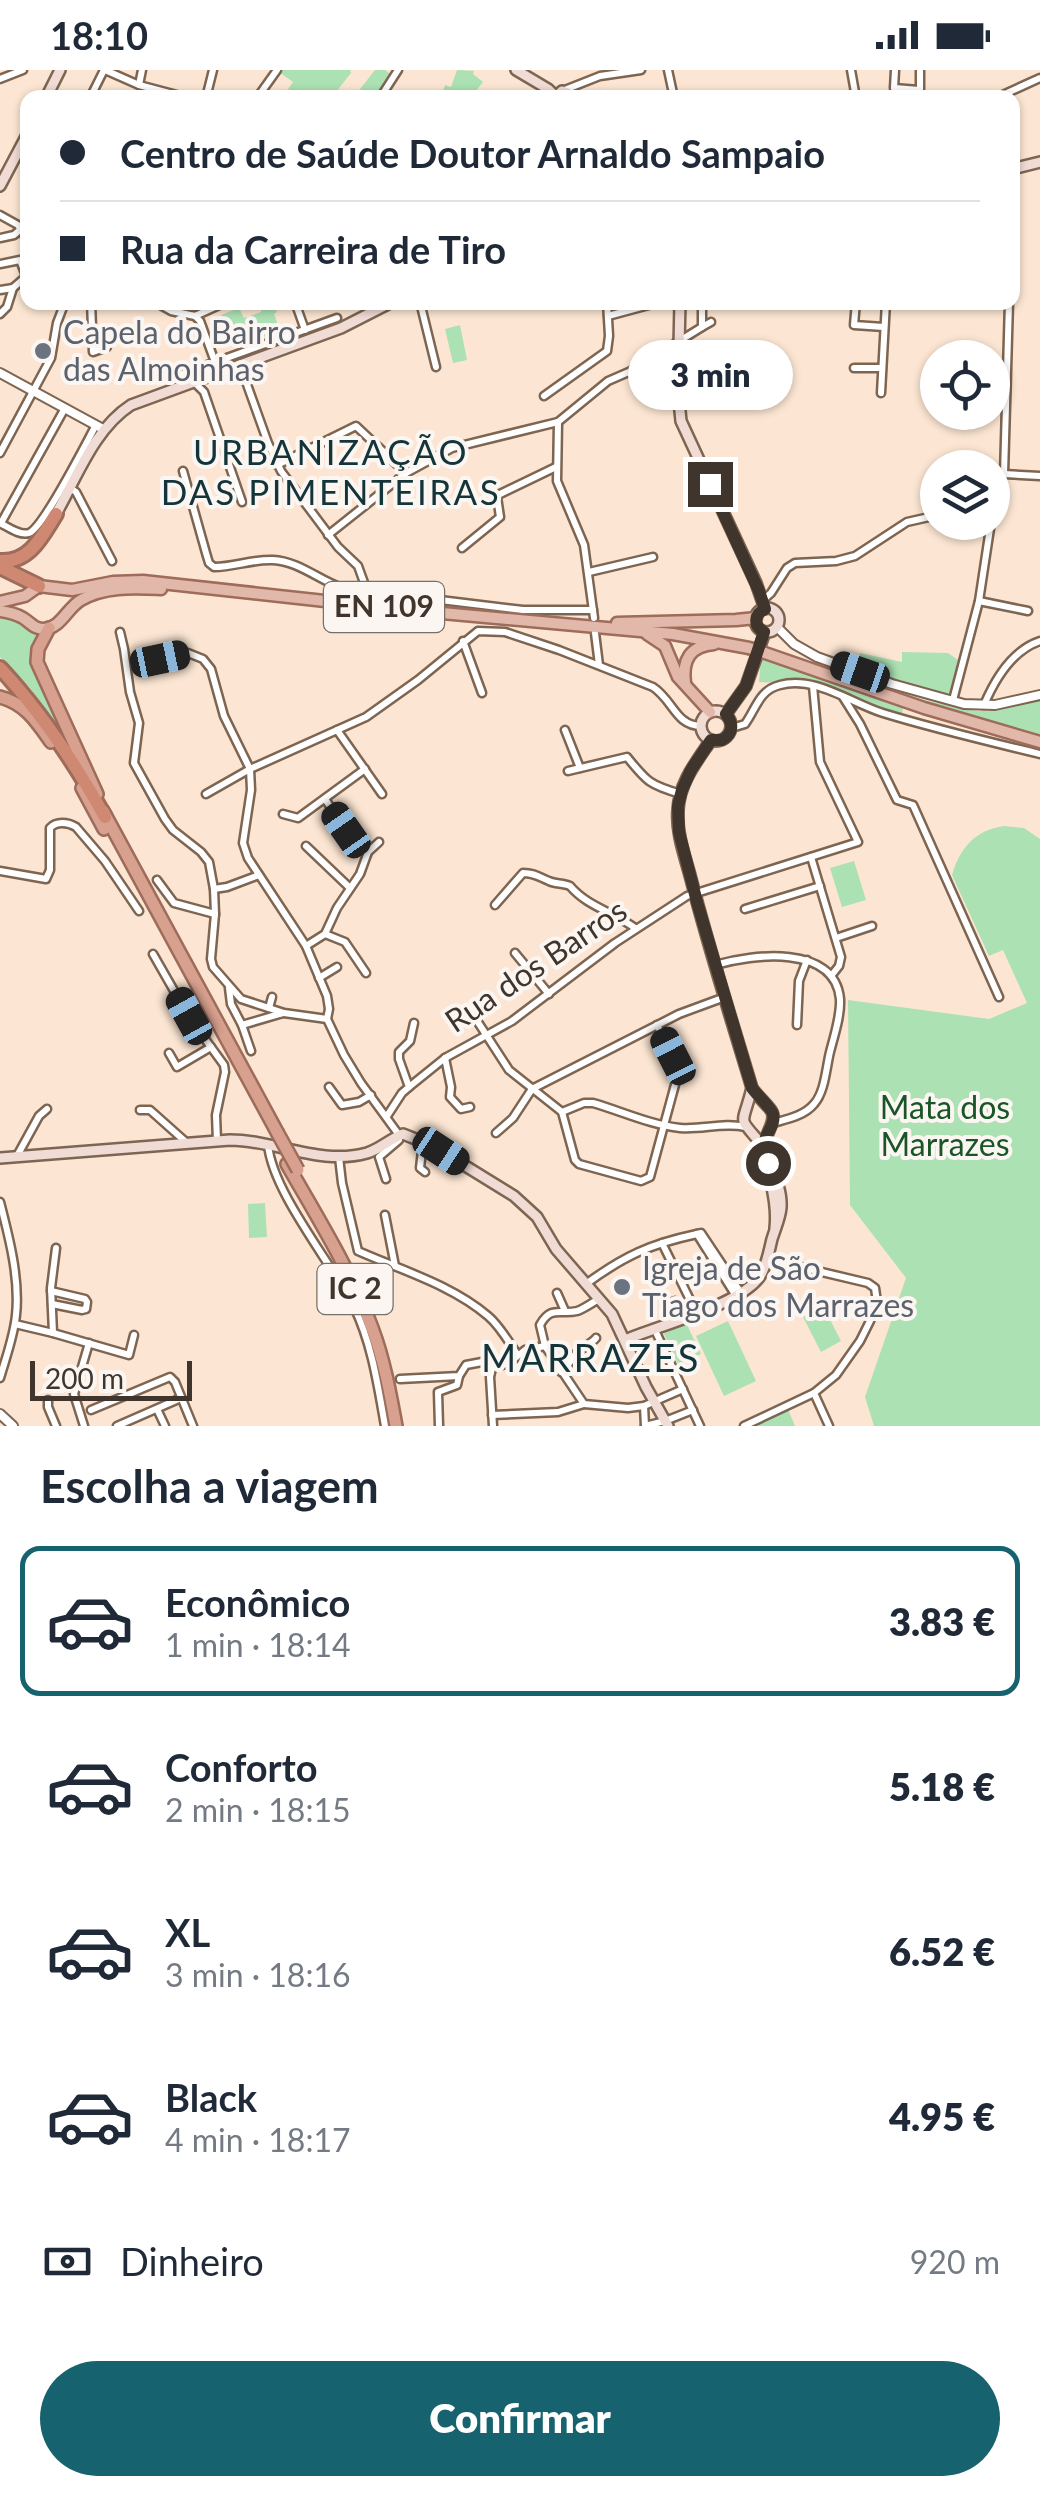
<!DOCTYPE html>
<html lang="pt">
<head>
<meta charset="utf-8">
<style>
  body { margin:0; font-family:Lato,sans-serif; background:#f6f6f7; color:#1f2937; height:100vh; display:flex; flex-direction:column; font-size:38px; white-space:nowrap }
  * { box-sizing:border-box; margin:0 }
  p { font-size:32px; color:#747a83 }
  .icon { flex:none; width:55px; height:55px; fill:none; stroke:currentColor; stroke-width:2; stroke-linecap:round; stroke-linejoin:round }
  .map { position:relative; height:1356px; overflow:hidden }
  .details { display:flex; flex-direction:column; background:#fff; flex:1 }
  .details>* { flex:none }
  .hud { position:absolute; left:20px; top:20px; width:1000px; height:220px; border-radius:20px; box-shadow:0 2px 8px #0004; display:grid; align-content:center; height:220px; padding:0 40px; background:#fff }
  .fabs { position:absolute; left:920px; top:270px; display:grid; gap:20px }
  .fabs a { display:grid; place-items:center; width:90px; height:90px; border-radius:50%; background:#fff; box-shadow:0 2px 8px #0004; font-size:50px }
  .scale { position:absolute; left:30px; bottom:25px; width:162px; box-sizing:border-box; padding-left:10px; border:5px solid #3f352c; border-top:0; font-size:28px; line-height:35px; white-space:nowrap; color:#3f352c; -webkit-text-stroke:8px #fcf6f2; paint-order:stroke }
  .end { position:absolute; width:45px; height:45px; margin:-22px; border:12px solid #3f352c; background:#fff; box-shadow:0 0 0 5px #fff }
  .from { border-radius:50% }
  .bubble { position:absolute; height:70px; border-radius:35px; background:#fff; box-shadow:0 2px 8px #0004; font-size:32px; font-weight:800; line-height:70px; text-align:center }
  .car { position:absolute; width:30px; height:60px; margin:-30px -15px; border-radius:12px; box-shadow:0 0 8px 2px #0007; background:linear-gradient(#222 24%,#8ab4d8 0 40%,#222 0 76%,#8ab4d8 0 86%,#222 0) }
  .hud b { display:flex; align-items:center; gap:35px; height:95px; font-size:38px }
  .hud b+b { border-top:2px solid #e0e1e3 }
  .hud i { width:25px; height:25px; background:#1f2937 }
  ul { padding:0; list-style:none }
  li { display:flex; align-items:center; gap:30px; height:150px; margin:0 20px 15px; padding:0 20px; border:5px solid transparent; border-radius:20px }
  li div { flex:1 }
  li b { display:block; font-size:38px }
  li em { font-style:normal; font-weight:800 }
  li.current { border-color:#16626e }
  li>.icon { width:90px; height:90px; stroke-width:1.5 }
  h2 { padding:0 40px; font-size:45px; line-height:120px }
  .pay { display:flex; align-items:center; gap:25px; height:110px; padding:0 40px; font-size:38px }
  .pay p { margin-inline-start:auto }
  .action { display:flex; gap:20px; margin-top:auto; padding:20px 40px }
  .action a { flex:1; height:115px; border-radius:60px; background:#16626e; color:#fff; font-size:40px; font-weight:800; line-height:115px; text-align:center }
  .status { display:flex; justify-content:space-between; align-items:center; height:70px; padding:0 50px; background:#fff; direction:ltr }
  .status svg { height:28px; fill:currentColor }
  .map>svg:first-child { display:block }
  .green { fill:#ace1b3 }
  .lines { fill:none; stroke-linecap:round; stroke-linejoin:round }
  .minor-casing { stroke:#7d6551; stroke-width:11 }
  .tertiary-casing { stroke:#7d6551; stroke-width:12 }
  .secondary-casing { stroke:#7d6551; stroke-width:14 }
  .primary-casing { stroke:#9d6c5a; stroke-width:15 }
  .trunk-casing { stroke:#9d6c5a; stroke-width:16 }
  .motorway-casing { stroke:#9d6c5a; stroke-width:18 }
  .minor { stroke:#fff; stroke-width:6 }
  .tertiary { stroke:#fff; stroke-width:8 }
  .secondary { stroke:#f1dcd5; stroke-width:9 }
  .primary { stroke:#e2b8aa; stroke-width:10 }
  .trunk { stroke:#d8a08e; stroke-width:11 }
  .motorway { stroke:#cf8972; stroke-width:12 }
  .primary-bridge-casing { stroke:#9d6c5a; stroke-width:15; stroke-linecap:butt }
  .trunk-bridge-casing { stroke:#9d6c5a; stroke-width:16; stroke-linecap:butt }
  .primary-bridge { stroke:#e2b8aa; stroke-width:10 }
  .trunk-bridge { stroke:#d8a08e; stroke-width:11 }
  .route { stroke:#3f352c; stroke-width:12 }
  .worship-dot { fill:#6b7280; stroke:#fcf6f2; stroke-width:4 }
  .labels { text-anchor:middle; stroke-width:8; stroke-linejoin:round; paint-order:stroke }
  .shield { fill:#fcf6f2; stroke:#786f67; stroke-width:2.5 }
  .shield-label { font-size:30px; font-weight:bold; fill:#3f352c }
  .worship-label { font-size:32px; fill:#5b616d; stroke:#fcf6f2; text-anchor:start }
  .street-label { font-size:32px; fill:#3f352c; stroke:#fcf6f2 }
  .park-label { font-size:32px; fill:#195627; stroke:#fcf6f2 }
  .neighbourhood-label { font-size:35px; letter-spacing:2.5px; fill:#13353a; stroke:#fcf6f2 }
  .quarter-label { font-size:38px; letter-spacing:2.5px; fill:#13353a; stroke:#fcf6f2 }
</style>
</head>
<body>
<div class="status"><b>18:10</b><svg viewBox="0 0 49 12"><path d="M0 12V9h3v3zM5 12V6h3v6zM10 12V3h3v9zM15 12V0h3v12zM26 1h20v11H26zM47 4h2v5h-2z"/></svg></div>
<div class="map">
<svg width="1040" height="1356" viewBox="0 0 1040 1356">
  <rect width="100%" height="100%" fill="#fce6d3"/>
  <g class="green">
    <polygon points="281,0 350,0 351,3 332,27 282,28 293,12 279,2"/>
    <polygon points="375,0 385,0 392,5 378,27 353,28"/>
    <polygon points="457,0 474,1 473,4 483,12 471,27 441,27 445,15 451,17"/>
    <polygon points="274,233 277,242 274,244 281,263 265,268 261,258 229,269 221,245 239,238 244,248 261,242 261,238"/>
    <polygon points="460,255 467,290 453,293 445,259"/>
    <polygon points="0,545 16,550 38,567 34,576 67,668 30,618 0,587"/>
    <polygon points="902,582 948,583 958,590 950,622 946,625 859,598 860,583 902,592"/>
    <path d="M761,587L903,637L902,645L807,608C790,608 775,614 759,612Z"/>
    <polygon points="914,628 976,641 994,641 1040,630 1040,665 1014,660"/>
    <path d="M1004,756L1024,758L1040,769V1356H874L865,1327L906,1208L850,1135L848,930L989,949L1027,933L1003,880L989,886L952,805C960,778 975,760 1004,756Z"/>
    <polygon points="854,791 866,830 842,837 830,798"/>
    <polygon points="265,1133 267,1167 249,1168 248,1134"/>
    <polygon points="823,1236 841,1271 821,1282 803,1247"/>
    <polygon points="728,1251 756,1311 724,1326 696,1266"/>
    <polygon points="687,1255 701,1284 678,1294 663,1262"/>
    <polygon points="787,1337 795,1356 750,1356"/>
  </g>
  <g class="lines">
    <defs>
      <g id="minor">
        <polyline points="105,0 139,15 188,28"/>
        <polyline points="668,0 674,28"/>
        <polyline points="851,0 856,28"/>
        <polyline points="895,0 894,18 919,20"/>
        <polyline points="0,9 23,0"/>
        <polyline points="139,15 142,0"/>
        <polyline points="562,21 600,6 641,0"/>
        <polyline points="90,28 104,0"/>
        <polyline points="206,28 213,0"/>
        <polyline points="257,28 277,0"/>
        <polyline points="380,28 398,0"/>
        <polyline points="920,28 920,0"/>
        <polyline points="996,28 1040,8"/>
        <polyline points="0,145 18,155 28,172"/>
        <polyline points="0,168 14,165 21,159"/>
        <polyline points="0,194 20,190 26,206"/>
        <polyline points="0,220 13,218"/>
        <polyline points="91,232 93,282 107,277"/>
        <polyline points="155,232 171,241 195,246 226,232"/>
        <polyline points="295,232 305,260"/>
        <polyline points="420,232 436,297"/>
        <polyline points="856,232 854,255 884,257"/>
        <polyline points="0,244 7,237 13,218 28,205"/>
        <polyline points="195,246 200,251 215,292 212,298 213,304"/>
        <polyline points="608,246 660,232"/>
        <polyline points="702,257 711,252"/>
        <polyline points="240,295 268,373 281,401 338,477 358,496 367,521"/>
        <polyline points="854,298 882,298"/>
        <polyline points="180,305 337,248"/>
        <polyline points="194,312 204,322 242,432"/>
        <polyline points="881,323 886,232"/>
        <polyline points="544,326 607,281 609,266 607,232"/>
        <polyline points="558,352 557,411 584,475 594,548"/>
        <polyline points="0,383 51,288 57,253 65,232"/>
        <polyline points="277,395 356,356 406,403"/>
        <path d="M183,401L206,483L209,493L214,497C234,497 253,489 273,490C298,491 319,510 342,518L523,540H593"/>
        <polyline points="1004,404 1009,232"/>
        <polyline points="992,415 1004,404 1040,406"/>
        <polyline points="70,418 76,422 112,491"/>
        <polyline points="992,423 992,443"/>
        <path d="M0,453C8,457 20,466 29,463C44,457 86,373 96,355"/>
        <polyline points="1,453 65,338"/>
        <polyline points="328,465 406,403 452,378 558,352 608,311 631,301 702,257 702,232"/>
        <polyline points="462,478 500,447 497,427 500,424 556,397"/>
        <polyline points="589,502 653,487"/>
        <polyline points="762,531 771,523 787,498 795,493 836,491 855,486 907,452 938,445"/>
        <polyline points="979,531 1028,541"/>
        <polyline points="120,562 124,579 130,622 139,653 134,693 165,749 173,760 201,782 209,792 214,819 215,844 211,889 213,897 241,929 284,943 327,949"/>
        <polyline points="595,563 599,595"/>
        <polyline points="463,571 482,623"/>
        <polyline points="161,589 188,583 203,589 211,599 224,646 250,699 251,720 243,773 248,788 306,876 327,926 329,939 327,949 344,985 361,1013 399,1065 399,1070 379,1087 386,1109"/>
        <polyline points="843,627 860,654 897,730 913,735 999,927"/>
        <polyline points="953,630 979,531 991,452"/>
        <path d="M984,635C995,609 1013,580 1040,571"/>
        <path d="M732,655L735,657L745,654C756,639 759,620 780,615C814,605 851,633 883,643C935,659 987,671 1040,684"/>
        <polyline points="337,660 382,724"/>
        <polyline points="565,660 580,698"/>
        <path d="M568,701L627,687C647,712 650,715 681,724"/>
        <path d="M206,724L250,699L366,647L418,610L478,561L505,562L559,580L653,617C673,630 676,656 701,656"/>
        <polyline points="325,729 346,760"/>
        <polyline points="283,744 298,748 365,699"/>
        <polyline points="306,776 350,818"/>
        <polyline points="811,787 841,887 839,896 831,906"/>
        <path d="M0,801L46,809L50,800V758C56,751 68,752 76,757L105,791L139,841"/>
        <polyline points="157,810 174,833 215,844"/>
        <polyline points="214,819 227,817 259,805"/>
        <path d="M495,835L523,803C535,803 539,807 549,811C555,814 563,813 570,816C588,837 612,841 635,858"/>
        <polyline points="745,839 820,816"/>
        <polyline points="325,864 345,872 366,903"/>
        <polyline points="836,868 872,856"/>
        <polyline points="306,876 325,864 337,838 360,804 368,782 379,772"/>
        <polyline points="515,883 549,924"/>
        <polyline points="153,884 189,947 224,995 225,1002 216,1045 217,1071"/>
        <path d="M715,895C752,884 835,874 840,929C841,946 834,966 830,982C826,998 825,1022 814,1034C804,1046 787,1049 773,1053"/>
        <polyline points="319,908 337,897"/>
        <polyline points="229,918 231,934 242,955 251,981"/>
        <polyline points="269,938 272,927"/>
        <polyline points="472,943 509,1000 562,1042 575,1090 579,1094 641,1111 650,1107 676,1011 673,986 657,955"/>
        <polyline points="242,955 283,943"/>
        <polyline points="797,955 799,911 807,890"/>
        <polyline points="169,983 177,997 211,977"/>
        <polyline points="445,988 451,1017 450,1027 461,1039 470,1037"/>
        <polyline points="329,1017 342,1035 359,1032 371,1025"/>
        <polyline points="409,1017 445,988 512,951 615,873 687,826 858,772 820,692 813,616"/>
        <polyline points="140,1040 150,1040 187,1073"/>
        <path d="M562,1042L584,1033H593C621,1041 651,1055 680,1058C702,1060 723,1052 745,1057"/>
        <polyline points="387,1046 402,1023 409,1017 399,989 399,982 410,971 414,953"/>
        <polyline points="496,1063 513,1048 532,1019 679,944 725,927"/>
        <polyline points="423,1072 420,1098 425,1102"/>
        <path d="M268,1075C273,1123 331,1192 354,1237C372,1274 378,1317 385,1356"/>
        <polyline points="17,1086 39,1046 47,1039"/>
        <path d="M339,1087L342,1113L358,1181C401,1200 452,1215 488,1246C500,1256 508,1271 517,1284"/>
        <path d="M0,1132C9,1167 20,1209 16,1245C14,1266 6,1287 0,1308"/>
        <polyline points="385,1145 395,1196"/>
        <polyline points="697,1164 701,1163 741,1223"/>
        <polyline points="697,1164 736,1226"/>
        <polyline points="662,1173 696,1242"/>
        <path d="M586,1214C624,1186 650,1174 697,1164"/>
        <polyline points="51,1221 85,1229 87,1232 86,1239 82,1240 52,1234"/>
        <polyline points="557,1223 565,1241"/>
        <path d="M599,1229C593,1232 584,1239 577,1241C560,1245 551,1235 540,1255L545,1276L584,1334L628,1338L644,1336L683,1319"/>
        <polyline points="671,1252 665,1235 675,1231 682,1248"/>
        <polyline points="15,1254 53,1263 129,1285 134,1265"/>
        <polyline points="654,1258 700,1356"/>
        <polyline points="53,1263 51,1218 56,1178"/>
        <path d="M561,1302C569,1296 569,1293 574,1286C579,1279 590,1275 596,1268"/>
        <polyline points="400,1309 459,1306 466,1295 482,1292 492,1298"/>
        <polyline points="814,1323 829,1356"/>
        <polyline points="48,1330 48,1337 56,1356"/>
        <polyline points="644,1336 645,1356"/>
        <polyline points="157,1339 165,1356"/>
        <polyline points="91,1340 170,1307 175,1312 193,1356"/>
        <polyline points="492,1345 558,1342 584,1334"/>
        <polyline points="84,1356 74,1324 89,1273"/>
        <polyline points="117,1356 181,1328"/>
        <polyline points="439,1356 438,1322 457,1315 459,1306"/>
        <polyline points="493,1356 490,1307 492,1298 509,1293 525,1280 545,1276"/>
        <polyline points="645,1356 665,1351 693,1340"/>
        <polyline points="744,1356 814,1323 836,1305 860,1271 870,1251 877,1232 875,1218 868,1213 767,1189"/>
      </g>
      <g id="tertiary">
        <polyline points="0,303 103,359"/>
        <polyline points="777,557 794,574 817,587 892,614 964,634 995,635 1040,625"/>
        <polyline points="0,1344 13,1356"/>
      </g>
      <g id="secondary">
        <polyline points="516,0 548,19 555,26"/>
        <polyline points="46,28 60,0"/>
        <polyline points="555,28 562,21 568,23 570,28"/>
        <polyline points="1012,99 1040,92"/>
        <polyline points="0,116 28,63"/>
        <polyline points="680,232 678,321 681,351 756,513 765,539"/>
        <path d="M56,444C77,407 94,359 131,335L341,258L392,232"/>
        <circle cx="767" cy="550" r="12"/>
        <circle cx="716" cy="656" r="15"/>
        <polyline points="726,644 746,616 765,562"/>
        <path d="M711,670C697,691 679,713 678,740C676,763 685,786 691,809C709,879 731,948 752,1018C756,1025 770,1037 772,1042C777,1053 763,1064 765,1079C768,1106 778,1131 775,1158"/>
        <path d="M752,1018C742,1059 736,1044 764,1077"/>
        <path d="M0,1088L230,1070C276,1070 320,1096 367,1083C380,1079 390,1069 403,1064L433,1076L514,1126L537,1147L556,1179L612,1244L646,1317L668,1356"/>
        <path d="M625,1270C657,1256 743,1234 760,1206C767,1195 769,1181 772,1169C779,1147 785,1139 778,1115"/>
      </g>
      <g id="primary">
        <polyline points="0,532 25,526 39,516 72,520 113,512 143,511 398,539 673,564 749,578"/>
        <path d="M0,541C8,542 16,544 23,548C31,553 34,559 44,559C61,558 67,538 81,530C105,516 135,518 161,519"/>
        <polyline points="617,553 736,550 756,548"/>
        <polyline points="647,564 665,576 678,607 710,642"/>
        <polyline points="765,583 924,638 1040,672"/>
        <path d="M685,613C682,590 690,576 714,574"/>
      </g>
      <g id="trunk">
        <polyline points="49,558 38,579 37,592 97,724"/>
        <path d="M0,627C25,633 37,652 51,672"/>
        <polyline points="82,718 104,759"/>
        <polyline points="103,741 277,1062"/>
        <path d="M287,1094C317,1147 351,1201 372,1258C384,1290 390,1323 396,1356"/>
      </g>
      <g id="motorway">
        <path d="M0,491C30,493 42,466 56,444"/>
        <polyline points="0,497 39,516"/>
        <path d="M0,598C42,643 75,693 105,747"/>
      </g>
    </defs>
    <use href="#minor" class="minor-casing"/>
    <use href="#tertiary" class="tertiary-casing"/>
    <use href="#secondary" class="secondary-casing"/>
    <use href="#primary" class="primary-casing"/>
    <use href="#trunk" class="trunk-casing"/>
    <use href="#motorway" class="motorway-casing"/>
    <use href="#minor" class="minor"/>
    <use href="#tertiary" class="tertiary"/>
    <use href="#secondary" class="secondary"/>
    <use href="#primary" class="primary"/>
    <use href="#trunk" class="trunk"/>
    <use href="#motorway" class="motorway"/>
    <defs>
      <polyline id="primary-bridge" points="749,578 765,583"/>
      <polyline id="trunk-bridge" points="277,1062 298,1100"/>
    </defs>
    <use href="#primary-bridge" class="primary-bridge-casing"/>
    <use href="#trunk-bridge" class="trunk-bridge-casing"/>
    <use href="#primary-bridge" class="primary-bridge"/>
    <use href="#trunk-bridge" class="trunk-bridge"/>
  </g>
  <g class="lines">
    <path class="route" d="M710,414L759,521L765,539C754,544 753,556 764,562L746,616L726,644C734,654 733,664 722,670H711L691,700L682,720L678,736L679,762L697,832L752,1018C756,1024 772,1039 773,1044C776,1056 764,1064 764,1076C765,1082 767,1088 768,1093"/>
  </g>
  <g class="worship-dot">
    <circle cx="43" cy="281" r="10"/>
    <circle cx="622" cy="1217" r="10"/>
  </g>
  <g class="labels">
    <g class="shield">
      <rect x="324" y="512" width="120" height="50" rx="8"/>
      <rect x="317.5" y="1194" width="75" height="50" rx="8"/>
    </g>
    <g class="shield-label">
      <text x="384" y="547">EN 109</text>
      <text x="355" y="1229">IC 2</text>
    </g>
    <g class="worship-label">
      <text x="63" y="274">Capela do Bairro<tspan x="63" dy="37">das Almoinhas</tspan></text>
      <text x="642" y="1210">Igreja de São<tspan x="642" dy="37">Tiago dos Marrazes</tspan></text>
    </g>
    <g class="street-label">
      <text transform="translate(536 896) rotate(-34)" y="11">Rua dos Barros</text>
    </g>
    <g class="park-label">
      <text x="945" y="1049">Mata dos<tspan x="945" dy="37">Marrazes</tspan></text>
    </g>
    <g class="neighbourhood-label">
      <text x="331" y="395">URBANIZAÇÃO<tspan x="331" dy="40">DAS PIMENTEIRAS</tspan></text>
    </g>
    <g class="quarter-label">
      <text x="591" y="1302">MARRAZES</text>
    </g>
  </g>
</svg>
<div class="fabs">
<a><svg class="icon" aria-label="locate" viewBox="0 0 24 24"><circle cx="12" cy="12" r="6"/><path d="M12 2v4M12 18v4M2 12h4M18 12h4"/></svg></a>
<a><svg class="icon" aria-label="layers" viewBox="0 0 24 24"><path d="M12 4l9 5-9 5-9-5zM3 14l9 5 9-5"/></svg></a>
</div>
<div class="scale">200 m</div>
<i class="end from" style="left:768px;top:1093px"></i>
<i class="end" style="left:710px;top:414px"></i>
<div class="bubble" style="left:628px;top:270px;width:165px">3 min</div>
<i class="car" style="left:160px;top:589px;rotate:78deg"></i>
<i class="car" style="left:860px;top:602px;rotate:289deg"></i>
<i class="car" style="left:346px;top:760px;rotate:325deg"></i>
<i class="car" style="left:189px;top:946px;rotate:331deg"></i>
<i class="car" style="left:673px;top:986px;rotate:333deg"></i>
<i class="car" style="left:441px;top:1081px;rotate:123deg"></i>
<div class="hud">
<b><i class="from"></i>Centro de Saúde Doutor Arnaldo Sampaio</b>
<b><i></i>Rua da Carreira de Tiro</b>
</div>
</div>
<section class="details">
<h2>Escolha a viagem</h2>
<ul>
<li class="current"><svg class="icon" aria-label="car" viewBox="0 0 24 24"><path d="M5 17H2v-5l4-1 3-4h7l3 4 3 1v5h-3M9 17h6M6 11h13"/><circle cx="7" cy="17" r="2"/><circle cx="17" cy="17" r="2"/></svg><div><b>Econômico</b><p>1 min · 18:14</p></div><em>3.83 €</em></li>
<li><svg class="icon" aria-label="car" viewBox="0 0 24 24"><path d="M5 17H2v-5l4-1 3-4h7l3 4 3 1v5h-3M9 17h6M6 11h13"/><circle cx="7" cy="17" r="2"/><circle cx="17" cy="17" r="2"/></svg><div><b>Conforto</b><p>2 min · 18:15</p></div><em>5.18 €</em></li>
<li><svg class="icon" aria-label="car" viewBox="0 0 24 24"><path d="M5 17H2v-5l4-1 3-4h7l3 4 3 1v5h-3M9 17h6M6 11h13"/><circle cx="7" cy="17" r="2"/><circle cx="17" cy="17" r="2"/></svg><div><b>XL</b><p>3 min · 18:16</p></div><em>6.52 €</em></li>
<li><svg class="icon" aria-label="car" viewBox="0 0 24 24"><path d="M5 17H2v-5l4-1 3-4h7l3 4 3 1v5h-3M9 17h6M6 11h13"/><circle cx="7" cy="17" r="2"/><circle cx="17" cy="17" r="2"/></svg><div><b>Black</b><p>4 min · 18:17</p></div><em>4.95 €</em></li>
</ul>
<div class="pay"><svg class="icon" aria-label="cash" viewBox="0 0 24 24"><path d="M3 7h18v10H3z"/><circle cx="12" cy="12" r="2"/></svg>Dinheiro<p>920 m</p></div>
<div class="action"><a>Confirmar</a></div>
</section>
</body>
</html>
